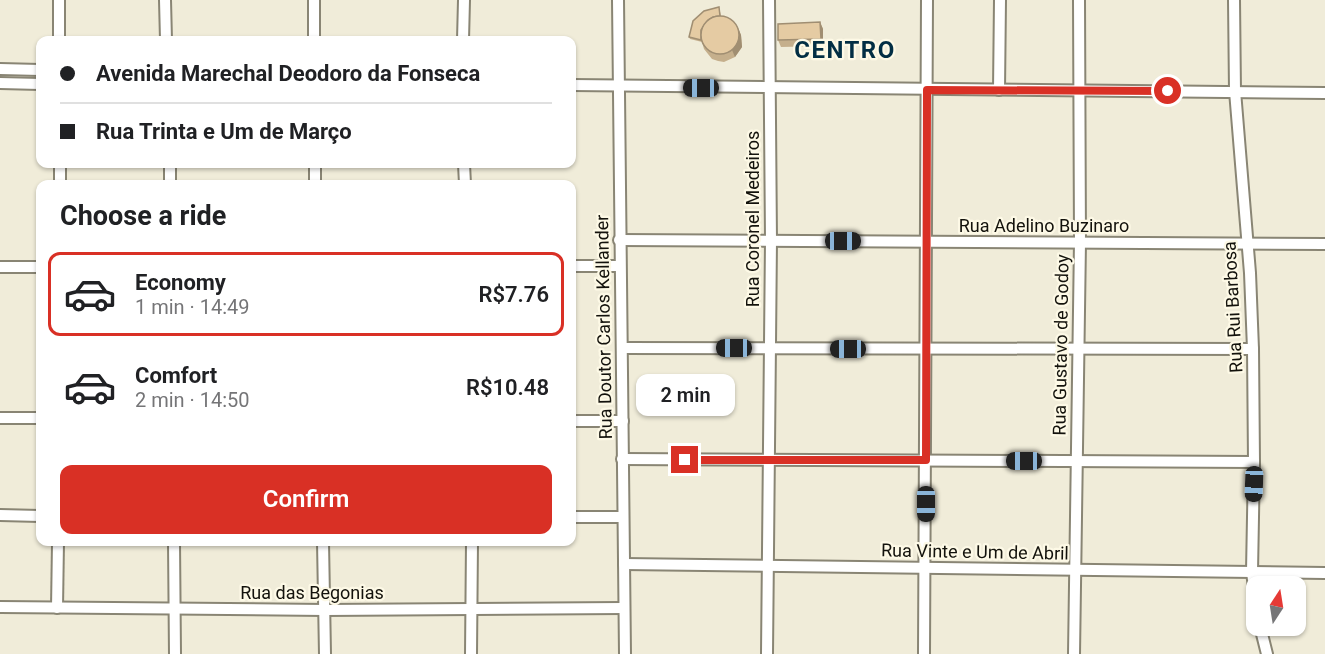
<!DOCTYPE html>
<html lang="en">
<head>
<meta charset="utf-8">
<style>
  body { margin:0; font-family:Roboto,sans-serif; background:#f6f6f6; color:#202124; height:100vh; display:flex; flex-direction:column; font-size:22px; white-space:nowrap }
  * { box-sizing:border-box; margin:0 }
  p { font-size:20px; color:#757577 }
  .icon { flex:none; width:33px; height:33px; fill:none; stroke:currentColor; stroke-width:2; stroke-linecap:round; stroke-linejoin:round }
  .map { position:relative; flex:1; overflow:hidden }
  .side { position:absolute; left:36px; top:180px; width:540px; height:366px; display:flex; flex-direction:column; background:#fff; border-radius:12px; box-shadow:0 2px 4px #0004 }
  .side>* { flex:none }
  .banner { position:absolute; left:36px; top:36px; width:540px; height:132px; border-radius:12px; box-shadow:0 2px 4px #0004; display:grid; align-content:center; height:132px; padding:0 24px; background:#fff }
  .needle { width:39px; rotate:12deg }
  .buttons { position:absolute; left:1246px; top:576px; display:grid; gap:12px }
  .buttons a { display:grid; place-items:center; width:60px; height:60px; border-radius:12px; background:#fff; box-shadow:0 2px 4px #0004; font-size:30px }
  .end { position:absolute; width:27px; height:27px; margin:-14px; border:8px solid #d93025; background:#fff; box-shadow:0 0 0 3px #fff }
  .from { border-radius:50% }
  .bubble { position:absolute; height:42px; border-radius:12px; background:#fff; box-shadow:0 2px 4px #0004; font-size:20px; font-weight:600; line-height:42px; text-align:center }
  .car { position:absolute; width:18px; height:36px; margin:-18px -9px; border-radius:8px; box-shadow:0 0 4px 2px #0007; background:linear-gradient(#222 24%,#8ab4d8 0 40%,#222 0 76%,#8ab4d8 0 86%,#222 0) }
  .banner b { display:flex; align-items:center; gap:21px; height:57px; font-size:22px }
  .banner b+b { border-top:2px solid #e0e0e0 }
  .banner i { width:15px; height:15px; background:#202124 }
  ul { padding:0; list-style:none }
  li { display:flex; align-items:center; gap:18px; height:84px; margin:0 12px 9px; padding:0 12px; border:3px solid transparent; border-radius:12px }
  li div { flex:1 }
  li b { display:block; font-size:22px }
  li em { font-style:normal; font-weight:600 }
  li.selected { border-color:#d93025 }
  li>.icon { width:54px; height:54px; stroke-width:1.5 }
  h2 { padding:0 24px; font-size:27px; line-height:72px }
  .action { display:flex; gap:12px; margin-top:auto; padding:12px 24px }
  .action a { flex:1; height:69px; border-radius:12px; background:#d93025; color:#fff; font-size:24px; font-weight:600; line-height:69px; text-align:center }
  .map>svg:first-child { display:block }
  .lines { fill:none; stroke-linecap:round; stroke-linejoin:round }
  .minor-casing { stroke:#898574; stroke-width:14 }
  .minor { stroke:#fff; stroke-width:10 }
  .wall { fill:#c5af8c }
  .shaded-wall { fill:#a08e72 }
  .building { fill:#e5cba3; stroke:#a08e72; stroke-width:1.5 }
  .route { stroke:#d93025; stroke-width:8 }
  .labels { text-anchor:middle; stroke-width:4.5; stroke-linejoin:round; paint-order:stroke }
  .street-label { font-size:18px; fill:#13120c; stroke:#fdf9e6 }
  .district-label { font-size:24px; font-weight:bold; letter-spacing:1.5px; fill:#022e44; stroke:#fdf9e6 }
</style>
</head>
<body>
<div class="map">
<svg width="1325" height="654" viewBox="0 0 1325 654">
  <rect width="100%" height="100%" fill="#f0ecd9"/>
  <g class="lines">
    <defs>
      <g id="minor">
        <polyline points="165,0 166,40"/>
        <polyline points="314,0 314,40"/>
        <polyline points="618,0 625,654"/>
        <polyline points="1234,0 1235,91 1250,273 1253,349 1254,462 1252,572 1257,612"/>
        <polyline points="59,40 59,0"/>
        <polyline points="463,40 464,0"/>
        <polyline points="0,69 40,70"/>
        <polyline points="0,83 40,84"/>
        <polyline points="572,85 1325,93"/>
        <polyline points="999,90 1000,0"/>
        <polyline points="60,164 60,184"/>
        <polyline points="170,164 170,184"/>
        <polyline points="315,164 315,184"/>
        <polyline points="464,164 465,184"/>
        <polyline points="619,240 1325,244"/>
        <polyline points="572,266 620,266"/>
        <polyline points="0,267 40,267"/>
        <polyline points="622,348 1253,349"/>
        <polyline points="0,418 40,418"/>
        <polyline points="572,421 623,421"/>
        <polyline points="622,459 1254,462"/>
        <polyline points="0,515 40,516"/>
        <polyline points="572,517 623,517"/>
        <polyline points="174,542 175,654"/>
        <polyline points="323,542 325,654"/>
        <polyline points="624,564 1325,573"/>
        <polyline points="0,607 325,610 624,608"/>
        <polyline points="57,608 58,542"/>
        <polyline points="1260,626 1267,654"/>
        <polyline points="471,654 472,542"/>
        <polyline points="767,654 771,240 769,0"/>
        <polyline points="924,654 927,0"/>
        <polyline points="1074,654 1080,242 1079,0"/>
      </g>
    </defs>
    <use href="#minor" class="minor-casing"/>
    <use href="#minor" class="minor"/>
  </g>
  <g class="wall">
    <polygon points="719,7 721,16 738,28 741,35 742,47 735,57 724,62 718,61 712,59 704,49 702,42 690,39 689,37"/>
    <polygon points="820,22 823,29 823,46 781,47 778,40"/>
  </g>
  <g class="shaded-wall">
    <polygon points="820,22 823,29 823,46 821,39"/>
    <polygon points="738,28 741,35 742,47 735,57 732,50"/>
  </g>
  <g class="building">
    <polygon points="719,7 720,16 713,17 708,20 701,30 701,40 689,37 693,21 704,11"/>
    <circle cx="720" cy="35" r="19"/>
    <polygon points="820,22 821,39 778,40 778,24"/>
  </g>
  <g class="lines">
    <polyline class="route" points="685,460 926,460 927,90 1168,91"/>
  </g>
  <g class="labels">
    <g class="street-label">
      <text transform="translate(753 219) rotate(-90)" y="6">Rua Coronel Medeiros</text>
      <text x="1044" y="232">Rua Adelino Buzinaro</text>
      <text transform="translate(1233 307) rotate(-93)" y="6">Rua Rui Barbosa</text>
      <text transform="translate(604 327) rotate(-91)" y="6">Rua Doutor Carlos Kellander</text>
      <text transform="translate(1061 345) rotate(-89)" y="6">Rua Gustavo de Godoy</text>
      <text transform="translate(975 552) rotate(1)" y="6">Rua Vinte e Um de Abril</text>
      <text x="312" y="599">Rua das Begonias</text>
    </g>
    <g class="district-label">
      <text x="845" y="58">CENTRO</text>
    </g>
  </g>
</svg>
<div class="buttons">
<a><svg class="needle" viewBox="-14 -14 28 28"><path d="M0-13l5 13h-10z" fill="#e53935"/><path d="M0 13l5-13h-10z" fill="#757577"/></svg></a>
</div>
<i class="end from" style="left:1168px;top:91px"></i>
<i class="end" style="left:685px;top:460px"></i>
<div class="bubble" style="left:636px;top:374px;width:99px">2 min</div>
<i class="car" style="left:701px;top:88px;rotate:270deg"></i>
<i class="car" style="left:843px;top:241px;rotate:90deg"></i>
<i class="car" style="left:734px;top:348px;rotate:270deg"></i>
<i class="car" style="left:848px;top:349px;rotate:270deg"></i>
<i class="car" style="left:1024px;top:461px;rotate:270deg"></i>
<i class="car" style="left:1254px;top:484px;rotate:182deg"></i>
<i class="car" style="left:926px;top:504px;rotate:180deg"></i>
<div class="banner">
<b><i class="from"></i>Avenida Marechal Deodoro da Fonseca</b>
<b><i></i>Rua Trinta e Um de Março</b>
</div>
<section class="side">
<h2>Choose a ride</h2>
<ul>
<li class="selected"><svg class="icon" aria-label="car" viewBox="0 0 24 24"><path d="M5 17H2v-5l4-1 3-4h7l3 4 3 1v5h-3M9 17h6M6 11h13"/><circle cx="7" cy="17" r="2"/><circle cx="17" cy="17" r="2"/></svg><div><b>Economy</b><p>1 min · 14:49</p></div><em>R$7.76</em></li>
<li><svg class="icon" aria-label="car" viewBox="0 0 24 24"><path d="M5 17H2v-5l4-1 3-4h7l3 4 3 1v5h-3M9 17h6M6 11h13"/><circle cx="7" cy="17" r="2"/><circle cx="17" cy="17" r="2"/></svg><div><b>Comfort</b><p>2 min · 14:50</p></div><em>R$10.48</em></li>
</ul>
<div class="action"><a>Confirm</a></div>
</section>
</div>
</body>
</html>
